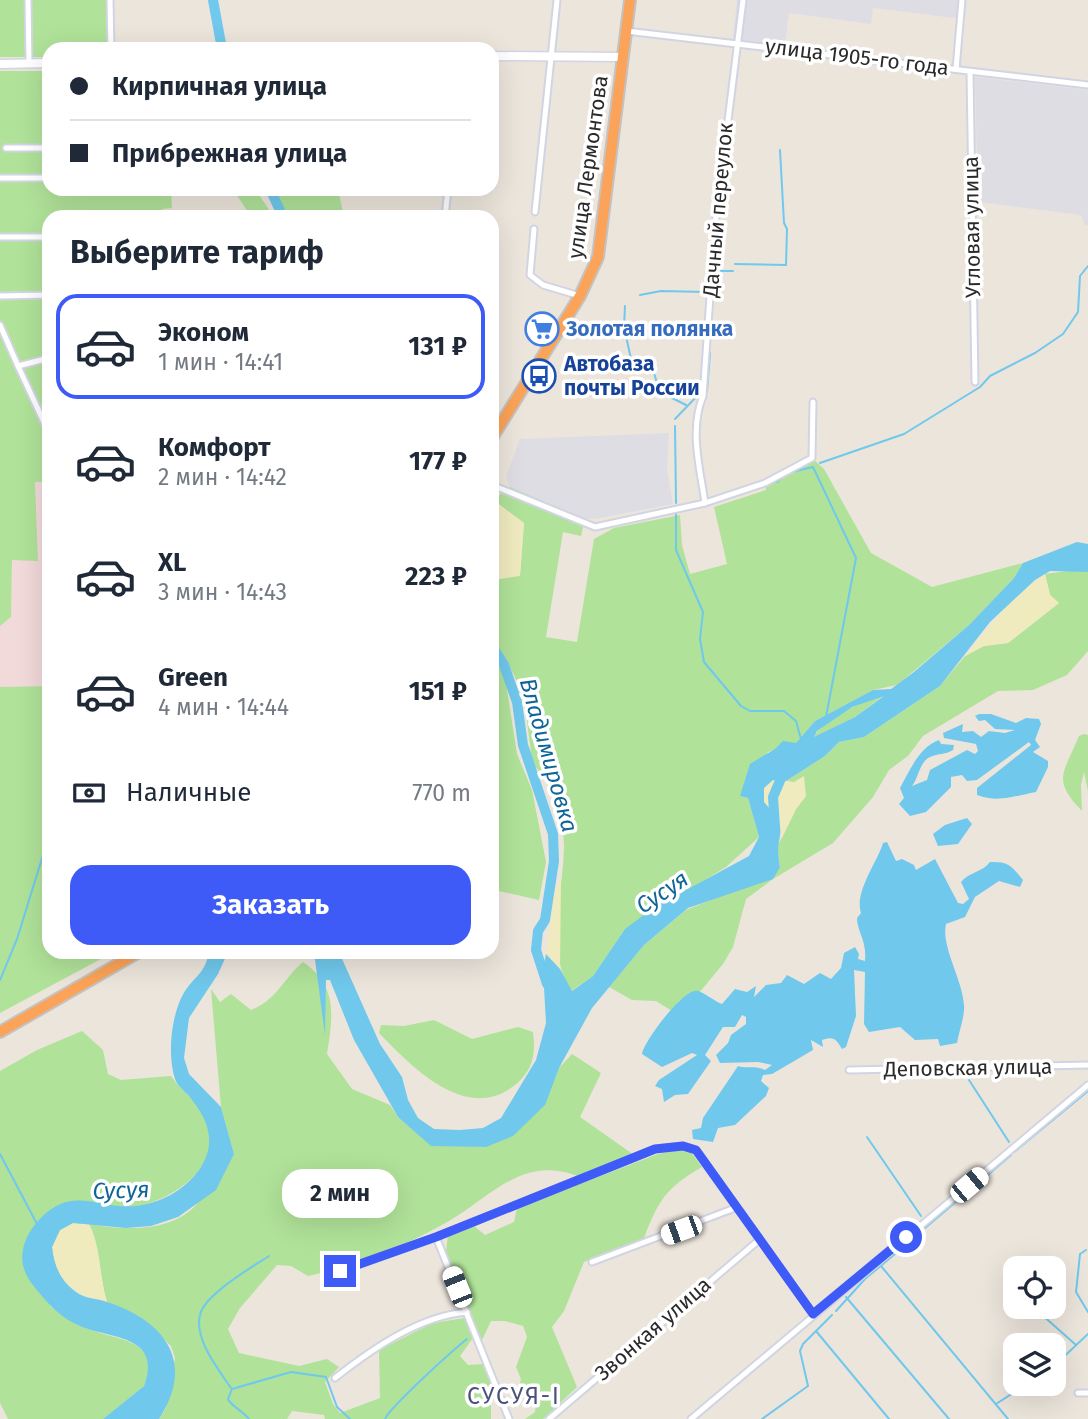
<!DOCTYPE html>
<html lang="ru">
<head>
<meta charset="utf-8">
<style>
  body { margin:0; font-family:"Fira Sans",sans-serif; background:#f2f2f3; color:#1f2937; height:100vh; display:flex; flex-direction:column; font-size:26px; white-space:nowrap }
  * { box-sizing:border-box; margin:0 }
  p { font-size:23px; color:#747a83 }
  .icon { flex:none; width:38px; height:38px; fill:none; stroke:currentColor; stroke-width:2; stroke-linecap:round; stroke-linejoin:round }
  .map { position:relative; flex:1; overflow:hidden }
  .panel { position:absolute; left:42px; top:210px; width:457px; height:749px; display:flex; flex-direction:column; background:#fff; border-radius:21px; box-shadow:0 7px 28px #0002 }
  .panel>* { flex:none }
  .hud { position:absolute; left:42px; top:42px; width:457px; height:154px; border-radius:21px; box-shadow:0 7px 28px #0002; display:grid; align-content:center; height:154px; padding:0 28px; background:#fff }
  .buttons { position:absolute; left:1003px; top:1256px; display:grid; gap:14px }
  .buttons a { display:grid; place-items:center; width:63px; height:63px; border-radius:14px; background:#fff; box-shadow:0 7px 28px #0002; font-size:35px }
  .end { position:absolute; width:32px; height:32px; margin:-16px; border:9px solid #3e5bf7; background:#fff; box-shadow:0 0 0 4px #fff }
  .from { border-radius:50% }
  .bubble { position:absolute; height:49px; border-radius:21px; background:#fff; box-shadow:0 7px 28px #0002; font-size:23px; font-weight:700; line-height:49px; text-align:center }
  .car { position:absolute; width:21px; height:42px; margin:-21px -10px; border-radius:9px; box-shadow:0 0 5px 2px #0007; background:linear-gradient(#fff 24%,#345 0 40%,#fff 0 76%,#345 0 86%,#fff 0) }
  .hud b { display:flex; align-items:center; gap:24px; height:66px; font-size:26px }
  .hud b+b { border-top:2px solid #e0e1e3 }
  .hud i { width:18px; height:18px; background:#1f2937 }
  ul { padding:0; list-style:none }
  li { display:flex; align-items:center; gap:21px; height:105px; margin:0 14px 10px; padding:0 14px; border:4px solid transparent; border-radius:21px }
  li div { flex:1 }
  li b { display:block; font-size:26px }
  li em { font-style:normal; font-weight:700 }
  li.active { border-color:#3e5bf7 }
  li>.icon { width:63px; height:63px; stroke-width:1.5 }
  h2 { padding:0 28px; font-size:32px; line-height:84px }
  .pay { display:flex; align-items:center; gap:18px; height:77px; padding:0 28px; font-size:26px }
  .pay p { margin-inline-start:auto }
  .primary-button { display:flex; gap:14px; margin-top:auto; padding:14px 28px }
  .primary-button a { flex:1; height:80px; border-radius:21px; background:#3e5bf7; color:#fff; font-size:28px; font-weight:700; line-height:80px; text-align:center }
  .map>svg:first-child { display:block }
  .industrial { fill:#dfdde4 }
  .medical { fill:#f2d9da }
  .green { fill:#b0e299 }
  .sand { fill:#f0eabf }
  .water { fill:#70c8ec; fill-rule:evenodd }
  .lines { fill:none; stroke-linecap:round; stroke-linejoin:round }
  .stream { stroke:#70c8ec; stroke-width:2 }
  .river { stroke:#70c8ec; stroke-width:10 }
  .street-casing { stroke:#d1d4e3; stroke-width:9 }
  .secondary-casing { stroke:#d1d4e3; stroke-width:11 }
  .highway-casing { stroke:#c3c3c3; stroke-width:14 }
  .street { stroke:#fff; stroke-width:5 }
  .secondary { stroke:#fff; stroke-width:8 }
  .highway { stroke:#fba358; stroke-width:10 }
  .route { stroke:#3e5bf7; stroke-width:9 }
  .labels { text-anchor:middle; stroke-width:7; stroke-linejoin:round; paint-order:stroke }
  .street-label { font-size:21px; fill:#2a2a2a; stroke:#fff }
  .shop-label { font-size:21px; font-weight:bold; fill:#366cbe; stroke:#fff; text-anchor:start }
  .transit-label { font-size:21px; font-weight:bold; fill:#164399; stroke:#fff; text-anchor:start }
  .water-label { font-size:23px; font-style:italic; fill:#0f6598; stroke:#fff }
  .neighbourhood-label { font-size:23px; letter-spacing:2px; fill:#4b527a; stroke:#fff }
</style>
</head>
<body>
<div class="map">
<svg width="1088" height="1419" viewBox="0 0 1088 1419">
  <rect width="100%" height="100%" fill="#ece5dc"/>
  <g class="industrial">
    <polygon points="737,0 964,0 963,19 873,8 871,24 789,13 784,52 732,46"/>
    <polygon points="975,77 1088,90 1088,225 1085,225 1081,215 978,202"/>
    <polygon points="669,433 667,469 673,504 595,519 578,518 510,487 506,477 520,439"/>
  </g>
  <polygon class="medical" points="35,482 49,482 49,686 0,687 0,626 11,617 12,560 38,560"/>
  <g class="green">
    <polygon points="0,0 112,0 115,49 49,49 49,57 0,57"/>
    <polygon points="0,71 49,71 49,189 171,189 172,208 162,209 164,217 49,217 49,482 35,482 38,561 12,560 11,617 0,626"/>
    <polygon points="233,189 255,189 274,217 251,217"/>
    <polygon points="266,189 338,189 344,217 288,217"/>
    <path d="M812,458L824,469L871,553L932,587L1023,563L1014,578L969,625L897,685L873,690L815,721L796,743L768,752L740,796L748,798L759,837L726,867L625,929L593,976L571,991C546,954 563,891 564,848C564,832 560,817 561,800L532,762L526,712L515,677L501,651L517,754L532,790L546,862L539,900L499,891L492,885V580L520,575L524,523L492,500L510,487L585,519L581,536L563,532L546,637L577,642L594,539L614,528L680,515L682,545L690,574L727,564L714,507L766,490L765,483Z"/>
    <polygon points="1075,570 1088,572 1088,651 1067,675 1033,690 998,691 923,736 908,756 889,770 873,797 833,843 773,879 746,899 733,947 723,964 699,993 680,1000 672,1011 656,1001 632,1000 609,987 644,945 686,910 741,888 780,867 776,849 796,809 806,796 794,782 786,781 825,756 839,742 864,737 940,686 965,656 984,646 1008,643 1059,603 1050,595 1045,574"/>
    <polygon points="49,686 49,952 114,952 0,1013 0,687"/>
    <path d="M883,696L855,717L813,738C823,719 863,700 883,696Z"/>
    <path d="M1084,734L1088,735V791L1084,772L1081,785L1082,811C1051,779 1064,773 1079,736Z"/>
    <path d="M303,962C338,986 333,1016 327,1054L352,1089L390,1105L398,1117L431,1145L486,1147L554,1080L559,1068L572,1054L601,1073L580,1117L634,1155L580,1177C568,1172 551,1169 538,1171C506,1175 476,1206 449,1221C406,1246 356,1265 308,1276L291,1266L277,1265L240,1308L228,1329L239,1353L299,1366L327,1359L339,1367L325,1382L333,1404L340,1413L380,1398L379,1350L433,1323L465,1318L473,1338L460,1356L468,1365L483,1364L491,1378V1419H325L324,1415L292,1411L287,1419H159L166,1408L175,1358L171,1346L150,1326L107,1302C99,1276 101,1247 89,1224C122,1230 168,1233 194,1207C210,1192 222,1171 234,1154L221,1107L211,989L220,1002L231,994L251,1010C277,1000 282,980 303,962Z"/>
    <path d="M434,1020L472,1039L518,1027L533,1032C536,1054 533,1070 515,1085C466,1124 412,1067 379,1033L381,1025L404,1026Z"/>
    <path d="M82,1031L103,1050L108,1074L121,1080L171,1076C182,1092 201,1104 208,1124C222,1166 174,1199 138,1206C124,1209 109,1205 95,1202L50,1306C64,1317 77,1326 94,1331C123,1341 161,1341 144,1386L103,1419H8L0,1403V1071L37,1050Z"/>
    <path d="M683,1149L691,1152L702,1167C666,1188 659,1199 644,1238L584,1262L564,1311L552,1327L577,1387L543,1419H525L535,1412L536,1403C523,1396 517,1394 521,1379L516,1367L527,1337L523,1326L505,1321H491L481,1342L446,1251L448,1235L473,1225L485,1235L514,1222L517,1208L658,1154Z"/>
  </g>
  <g class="sand">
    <polygon points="492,499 524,523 520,576 492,580"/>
    <polygon points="1045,574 1050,595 1059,603 1008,643 984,646 965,656 1013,598"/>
    <polygon points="804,776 806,796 796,809 782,838 780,820 764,802 764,788 773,780 794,782"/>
    <polygon points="561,879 560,969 546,954 555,890"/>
    <path d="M73,1223L89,1224C101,1247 99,1276 107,1302C73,1295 56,1283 52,1247L60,1230Z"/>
  </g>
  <g class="water">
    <path d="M1077,542L1088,544V572L1050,571L1035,580L990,622L940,686L864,737L839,742L825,756L786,781L773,780L764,788V802C794,836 772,831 780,867L773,879L688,908L644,945L592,1008L559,1068L545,1105L513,1136L486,1147L431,1146L398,1117L354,1040L330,980H326L325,1035L314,952H339L380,1044L402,1077L408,1100L418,1118L434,1129L460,1130L483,1128L501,1118L536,1060L546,1023L543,970L546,954L560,969L572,991L593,976L625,929L653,908L749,856L759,837L748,798L740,796L750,764L775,749L783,741L796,743L815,721L873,690L891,689L914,672L969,625L1014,578L1023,563ZM884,696L855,717L814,737L817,731L852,707Z"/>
    <path d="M979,714H991L1016,723L1026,718L1039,719L1041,724L1035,740L1040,747L1033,752L1048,761V767L1036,792C1014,796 999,803 977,795V788L1031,745L1029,742L977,780L967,781L962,775L951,777V787L926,812L910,816L899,804L904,798L900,788C909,772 919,747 939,740L941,744L954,745L953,750C945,755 939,753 930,757C920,761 918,779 912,786L927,780L930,770L967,750L975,754L978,751L976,744L944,738L943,733L963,724L962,732L973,731L981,737L989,731L1005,733L1015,730L995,729L985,720L979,721L975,716Z"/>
    <polygon points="967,818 972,824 958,844 938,846 933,834 945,825"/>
    <path d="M887,842L896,861L902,859L914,865L916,870L935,859L958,903L963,904L969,899L961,882C969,872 983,872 990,862C1010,861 1012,867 1023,880L1020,887L999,881L975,897L965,917L946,924C941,947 962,978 964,1005C965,1016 959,1031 957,1043L940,1046L938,1039L915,1040L900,1027L869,1032L864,1024L865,972L854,970L856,1016L846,1047L842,1049C836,1039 834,1036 822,1040L823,1047L811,1040L813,1050L772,1074L763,1075L761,1081L769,1088L766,1096L735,1125L718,1128L713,1142L693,1139L692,1130L701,1128L703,1118L738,1066C747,1069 754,1065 765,1070L772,1065L758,1062L720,1063L716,1055L728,1043L731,1035L746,1024V1017L742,1015L735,1027H723L705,1055L711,1061L688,1094L675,1095L664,1102L662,1089L655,1086L659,1080L697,1055L692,1053L662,1067L642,1054C644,1041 685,986 698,991C705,993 714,1001 722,1004L735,989L747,992L756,986L754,997L766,985L781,983L787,975L804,984L820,973L831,979L841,968L844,953L855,947L859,954L858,959L865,961C867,940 857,932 857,918L861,913C854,892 877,863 883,843Z"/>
    <path d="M209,952H228L218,974L189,1018L184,1058L189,1074L221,1107L234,1154L216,1190L178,1217L151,1226L126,1228L73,1223L60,1230L52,1247C54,1266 60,1280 76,1292C85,1299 97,1298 107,1302C165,1321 196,1362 159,1419H103L144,1386C163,1334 109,1339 80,1326C61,1318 48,1304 36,1289C26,1277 20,1265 23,1250C26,1229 50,1203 72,1201C89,1199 104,1205 119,1206C151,1209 184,1193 201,1167C218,1140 206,1116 188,1095C184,1091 177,1085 175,1079C167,1055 171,1013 185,991C196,975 205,973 209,952Z"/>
  </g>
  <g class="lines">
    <g class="stream">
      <polyline points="735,264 786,265 787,229 784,223 780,150"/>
      <polyline points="714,288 718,271 733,271"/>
      <polyline points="640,295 661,291 707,292"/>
      <polyline points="625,306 624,327 631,359 654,373 660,392 686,405"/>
      <polyline points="707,391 710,353"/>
      <polyline points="675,419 700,393"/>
      <polyline points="675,426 676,503"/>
      <polyline points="820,463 904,434 980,387 990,376 1035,353 1063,334 1078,312 1080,276 1088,266"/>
      <polyline points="777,482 787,473 813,467 856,558 826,717"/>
      <polyline points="676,512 676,550 703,612 700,639 704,662 741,706 750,711 784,711 796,721 801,739"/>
      <polyline points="877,697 889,694"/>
      <polyline points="0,980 17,939 49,836"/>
      <polyline points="969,1080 1009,1142"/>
      <polyline points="867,1137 921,1216"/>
      <polyline points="1014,1152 1088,1091"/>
      <polyline points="0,1154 37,1224"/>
      <polyline points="983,1179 1011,1155"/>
      <polyline points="925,1228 977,1184"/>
      <polyline points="1086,1250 1080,1254 1076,1292 1088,1312"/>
      <polyline points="881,1266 1008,1419"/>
      <polyline points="846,1297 949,1419"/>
      <polyline points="836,1311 865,1279 920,1233"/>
      <polyline points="1041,1314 1076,1345"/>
      <polyline points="816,1331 889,1419"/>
      <polyline points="1054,1366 1088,1334"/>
      <path d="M231,1388C218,1369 194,1339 200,1315C204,1295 252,1267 269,1256"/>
      <polyline points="996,1404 1027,1384"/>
      <path d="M249,1419C243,1411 231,1406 228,1399L232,1389L291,1372L326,1377L337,1407L350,1419"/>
      <path d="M385,1419C389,1408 453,1350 467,1339"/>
      <polyline points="762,1419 808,1386 800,1351 803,1344 832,1315"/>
    </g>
    <g class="river">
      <polyline points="213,0 222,49"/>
      <polyline points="270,189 283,217"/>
      <polyline points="492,646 504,665 517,702 523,745 553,834 554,861 545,920 538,931 536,950 547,984"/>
      <polyline points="775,827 773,797 785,769"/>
    </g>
    <defs>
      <g id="street">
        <polyline points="28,0 29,64"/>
        <polyline points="110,0 111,49"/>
        <polyline points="626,31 1088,85"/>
        <polyline points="956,69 962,0"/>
        <polyline points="970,73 975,382"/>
        <polyline points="6,148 49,148"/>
        <polyline points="0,178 49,178"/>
        <polyline points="535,212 557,0"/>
        <polyline points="445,217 448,189"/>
        <polyline points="534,229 530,275 543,285 580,296"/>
        <polyline points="0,237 49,237"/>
        <polyline points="0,296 49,295"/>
        <polyline points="0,325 18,366 49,358"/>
        <polyline points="18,366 49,433"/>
        <polyline points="492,485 595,527 705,503 765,483 812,458 813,402"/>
        <path d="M705,503C700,468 689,430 703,396L715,225L743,0"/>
        <polyline points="849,1070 1088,1065"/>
        <polyline points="436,1237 509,1419"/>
        <polyline points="592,1262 735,1208"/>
        <polyline points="340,1271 436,1237 655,1149 683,1146 696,1150 813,1314"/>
        <path d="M335,1378C372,1349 419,1316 467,1312"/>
        <polyline points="1078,1393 1088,1393"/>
        <polyline points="549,1419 759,1240"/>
        <polyline points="691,1419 1088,1085"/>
      </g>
      <g id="secondary">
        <polyline points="492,56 623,57"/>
        <polyline points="0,64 49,63"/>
      </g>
      <g id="highway">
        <polyline points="492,438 580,296 598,257 630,0"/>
        <polyline points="0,1032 139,952"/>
      </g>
    </defs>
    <use href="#street" class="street-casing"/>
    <use href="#secondary" class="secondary-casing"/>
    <use href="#highway" class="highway-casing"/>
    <use href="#street" class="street"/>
    <use href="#secondary" class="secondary"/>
    <use href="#highway" class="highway"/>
  </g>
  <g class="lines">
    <polyline class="route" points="340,1271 436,1237 655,1149 683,1146 696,1150 813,1314 906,1237"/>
  </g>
  <defs>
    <symbol id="supermarket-ring" viewBox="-11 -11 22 22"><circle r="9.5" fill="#fff" stroke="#3f7fe0" stroke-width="1.5"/><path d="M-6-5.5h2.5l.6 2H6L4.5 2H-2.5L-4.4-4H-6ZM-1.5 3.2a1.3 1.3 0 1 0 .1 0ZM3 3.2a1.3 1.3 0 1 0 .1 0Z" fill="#3f7fe0"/></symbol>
    <symbol id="bus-ring" viewBox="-11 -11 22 22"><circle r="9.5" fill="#fff" stroke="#1a4fb4" stroke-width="1.5"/><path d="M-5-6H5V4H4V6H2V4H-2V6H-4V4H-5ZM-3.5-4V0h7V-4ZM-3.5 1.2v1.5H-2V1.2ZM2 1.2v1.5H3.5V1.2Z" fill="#1a4fb4"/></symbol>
  </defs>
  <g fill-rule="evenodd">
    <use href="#supermarket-ring" x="523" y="310" width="38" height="38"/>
    <use href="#bus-ring" x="520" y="357" width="38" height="38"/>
  </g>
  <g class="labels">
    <g class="street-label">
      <text transform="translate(857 57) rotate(7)" y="7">улица 1905-го года</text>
      <text transform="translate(588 167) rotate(-82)" y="7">улица Лермонтова</text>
      <text transform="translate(718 210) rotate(-85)" y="7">Дачный переулок</text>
      <text transform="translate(972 227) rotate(-91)" y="7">Угловая улица</text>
      <text transform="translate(968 1068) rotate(-1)" y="7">Деповская улица</text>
      <text transform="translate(653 1329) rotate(-41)" y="7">Звонкая улица</text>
    </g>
    <g class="shop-label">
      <text x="566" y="336">Золотая полянка</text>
    </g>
    <g class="transit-label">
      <text x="564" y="371">Автобаза<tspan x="564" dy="24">почты России</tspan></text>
    </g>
    <g class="water-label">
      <text transform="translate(549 755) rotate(74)" y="8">Владимировка</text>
      <text transform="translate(662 892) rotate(-34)" y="8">Сусуя</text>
      <text transform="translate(121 1190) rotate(-2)" y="8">Сусуя</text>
    </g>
    <g class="neighbourhood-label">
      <text x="514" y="1404">СУСУЯ-I</text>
    </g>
  </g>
</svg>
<div class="buttons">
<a><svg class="icon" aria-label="locate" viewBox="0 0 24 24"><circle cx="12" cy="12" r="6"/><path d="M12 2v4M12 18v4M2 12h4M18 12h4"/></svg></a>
<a><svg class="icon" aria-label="layers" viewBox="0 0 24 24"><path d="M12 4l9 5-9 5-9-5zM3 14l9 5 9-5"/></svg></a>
</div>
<i class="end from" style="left:906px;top:1237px"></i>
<i class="end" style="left:340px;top:1271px"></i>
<div class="bubble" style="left:282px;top:1169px;width:116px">2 мин</div>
<i class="car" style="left:969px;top:1185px;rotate:50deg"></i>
<i class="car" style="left:681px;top:1230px;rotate:250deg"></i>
<i class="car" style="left:457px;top:1287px;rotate:338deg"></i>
<div class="hud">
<b><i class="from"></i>Кирпичная улица</b>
<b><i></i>Прибрежная улица</b>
</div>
<section class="panel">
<h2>Выберите тариф</h2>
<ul>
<li class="active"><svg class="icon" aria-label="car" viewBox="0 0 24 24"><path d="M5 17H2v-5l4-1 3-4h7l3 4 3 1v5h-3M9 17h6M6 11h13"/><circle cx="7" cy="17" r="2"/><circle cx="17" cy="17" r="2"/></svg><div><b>Эконом</b><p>1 мин · 14:41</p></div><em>131 ₽</em></li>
<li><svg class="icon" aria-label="car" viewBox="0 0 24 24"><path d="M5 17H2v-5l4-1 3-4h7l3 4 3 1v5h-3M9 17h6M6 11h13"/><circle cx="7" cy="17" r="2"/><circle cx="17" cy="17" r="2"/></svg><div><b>Комфорт</b><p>2 мин · 14:42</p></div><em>177 ₽</em></li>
<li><svg class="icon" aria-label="car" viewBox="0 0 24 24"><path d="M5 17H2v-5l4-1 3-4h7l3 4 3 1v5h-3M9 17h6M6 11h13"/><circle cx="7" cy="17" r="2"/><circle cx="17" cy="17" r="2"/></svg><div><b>XL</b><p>3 мин · 14:43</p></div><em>223 ₽</em></li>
<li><svg class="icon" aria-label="car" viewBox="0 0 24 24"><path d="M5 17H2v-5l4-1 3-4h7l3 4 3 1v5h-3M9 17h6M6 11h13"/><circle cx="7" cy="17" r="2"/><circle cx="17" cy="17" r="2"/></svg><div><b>Green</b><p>4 мин · 14:44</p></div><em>151 ₽</em></li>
</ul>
<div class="pay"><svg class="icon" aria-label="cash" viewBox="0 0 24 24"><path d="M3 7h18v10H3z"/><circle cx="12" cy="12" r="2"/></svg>Наличные<p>770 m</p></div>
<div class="primary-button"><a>Заказать</a></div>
</section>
</div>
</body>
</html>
